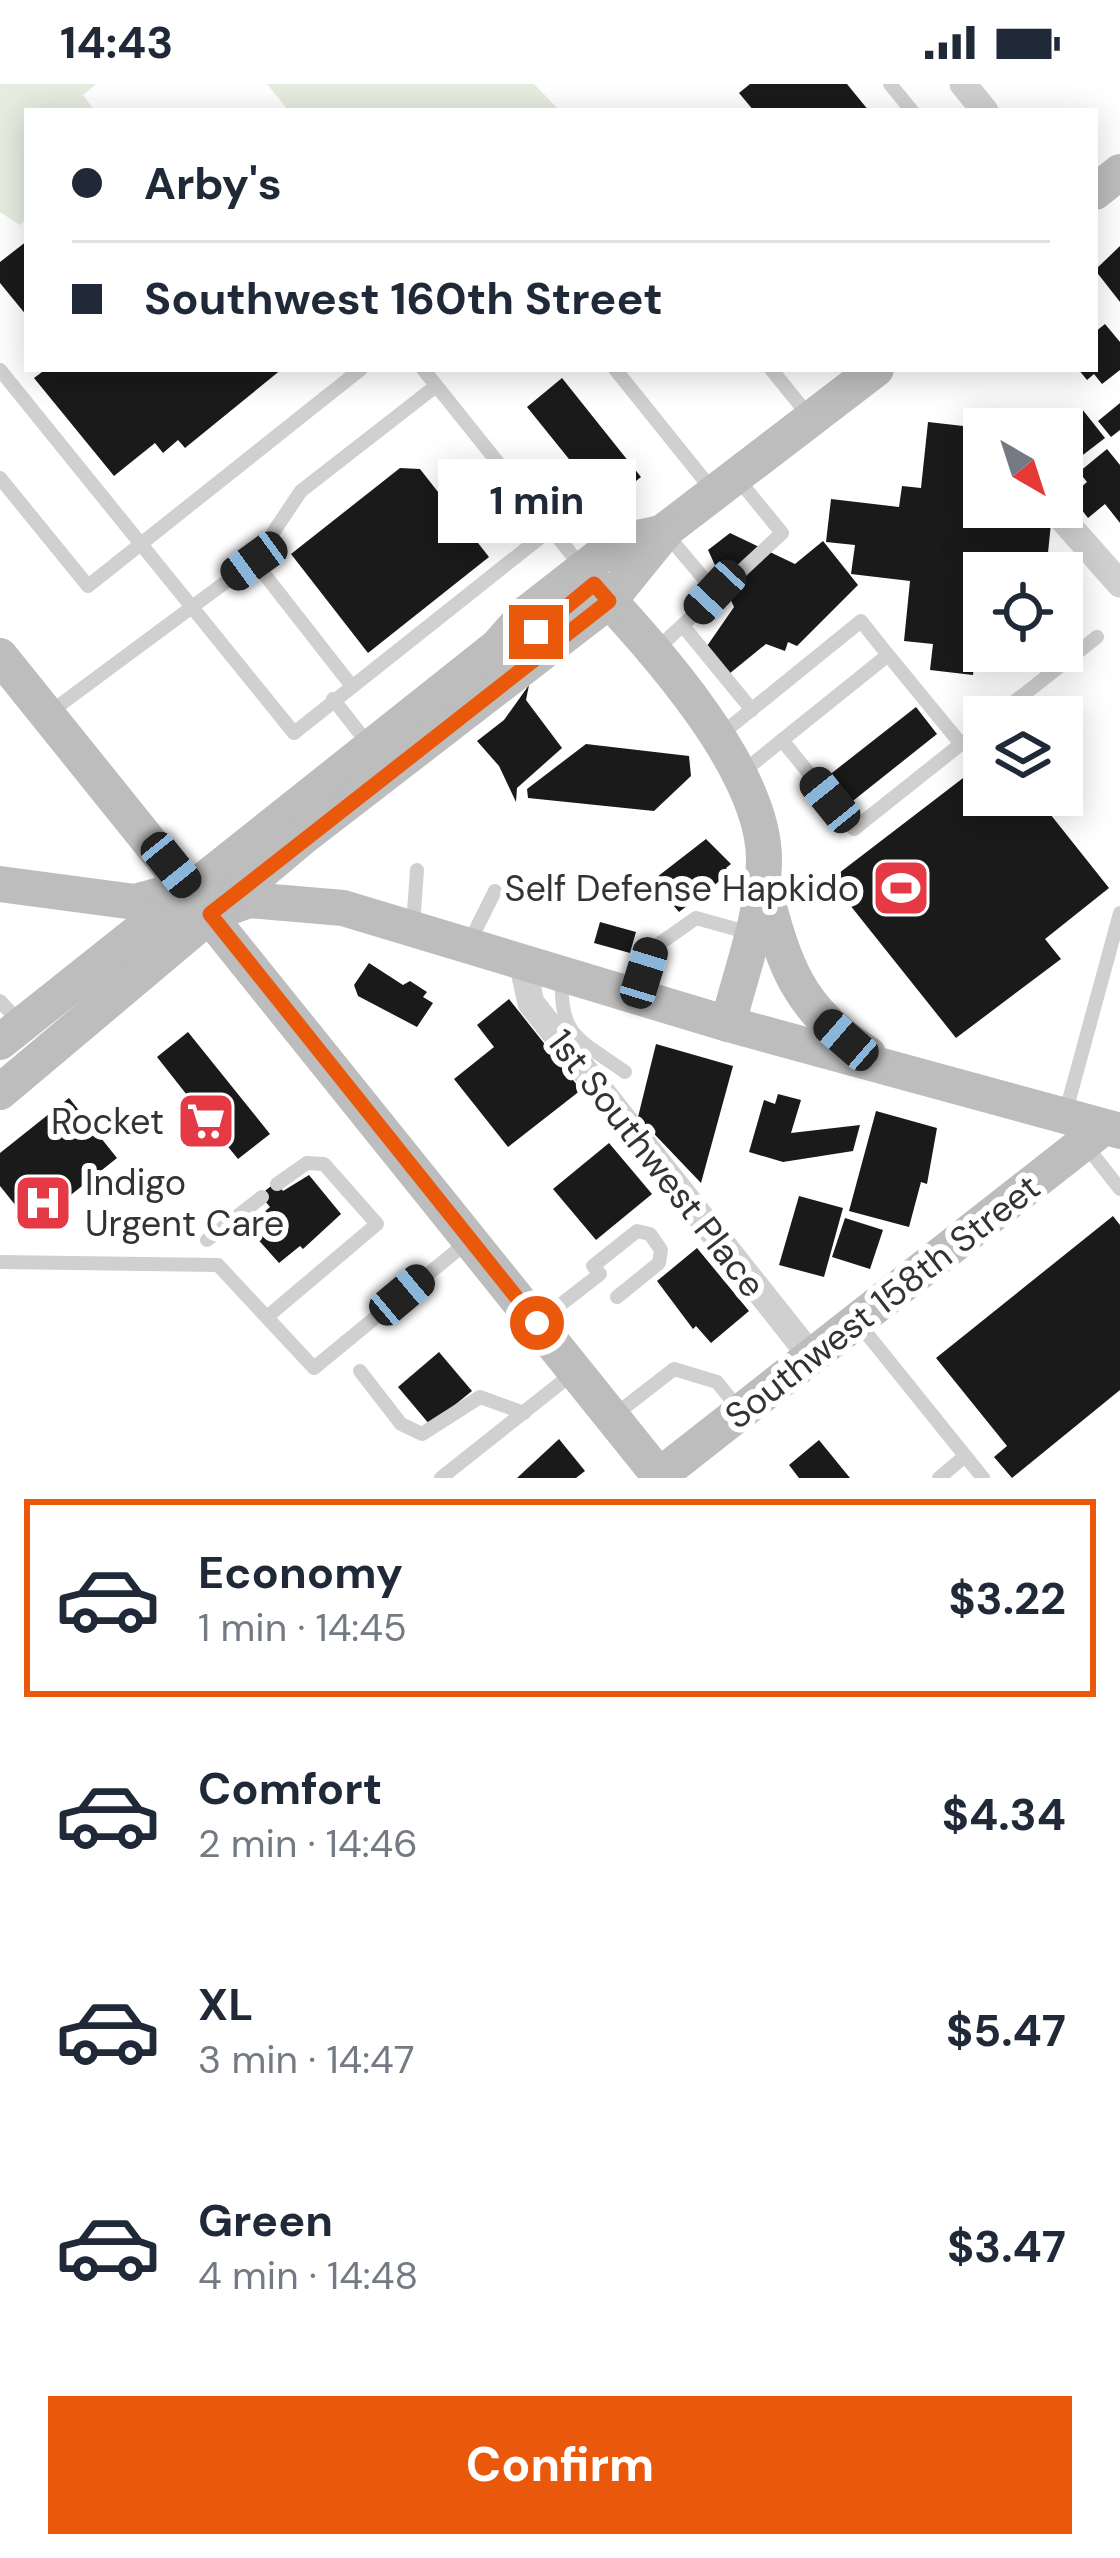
<!DOCTYPE html>
<html lang="en">
<head>
<meta charset="utf-8">
<style>
  body { margin:0; font-family:"DM Sans",sans-serif; background:#f6f6f7; color:#1f2937; height:100vh; display:flex; flex-direction:column; font-size:45px; white-space:nowrap }
  * { box-sizing:border-box; margin:0 }
  p { font-size:39px; color:#747a83 }
  .icon { flex:none; width:66px; height:66px; fill:none; stroke:currentColor; stroke-width:2; stroke-linecap:round; stroke-linejoin:round }
  .map { position:relative; height:1394px; overflow:hidden }
  .side { display:flex; flex-direction:column; background:#fff; flex:1 }
  .side>* { flex:none }
  .top-card { position:absolute; left:24px; top:24px; width:1074px; height:264px; border-radius:0px; box-shadow:0 6px 30px #0003; display:grid; align-content:center; height:264px; padding:0 48px; background:#fff }
  .needle { width:78px; rotate:141deg }
  .controls { position:absolute; left:963px; top:324px; display:grid; gap:24px }
  .controls a { display:grid; place-items:center; width:120px; height:120px; border-radius:0px; background:#fff; box-shadow:0 6px 30px #0003; font-size:60px }
  .end { position:absolute; width:54px; height:54px; margin:-27px; border:15px solid #ea580c; background:#fff; box-shadow:0 0 0 6px #fff }
  .from { border-radius:50% }
  .bubble { position:absolute; height:84px; border-radius:0px; background:#fff; box-shadow:0 6px 30px #0003; font-size:39px; font-weight:700; line-height:84px; text-align:center }
  .car { position:absolute; width:36px; height:72px; margin:-36px -18px; border-radius:15px; box-shadow:0 0 9px 3px #0007; background:linear-gradient(#222 24%,#8ab4d8 0 40%,#222 0 76%,#8ab4d8 0 86%,#222 0) }
  .top-card b { display:flex; align-items:center; gap:42px; height:114px; font-size:45px }
  .top-card b+b { border-top:3px solid #e0e1e3 }
  .top-card i { width:30px; height:30px; background:#1f2937 }
  ul { padding:21px 0 0; list-style:none }
  li { display:flex; align-items:center; gap:36px; height:198px; margin:0 24px 18px; padding:0 24px; border:6px solid transparent; border-radius:0px }
  li div { flex:1 }
  li b { display:block; font-size:45px }
  li em { font-style:normal; font-weight:700 }
  li.current { border-color:#ea580c }
  li>.icon { width:108px; height:108px; stroke-width:1.5 }
  .primary-button { display:flex; gap:24px; margin-top:auto; padding:24px 48px }
  .primary-button a { flex:1; height:138px; border-radius:0px; background:#ea580c; color:#fff; font-size:48px; font-weight:700; line-height:138px; text-align:center }
  .status { display:flex; justify-content:space-between; align-items:center; height:84px; padding:0 60px; background:#fff; direction:ltr }
  .status svg { height:33px; fill:currentColor }
  .map>svg:first-child { display:block }
  .green { fill:#e6ecdf }
  .building { fill:#1a1a1a }
  .lines { fill:none; stroke-linecap:round; stroke-linejoin:round }
  .lane { stroke:#d0d0d0; stroke-width:14 }
  .street { stroke:#d0d0d0; stroke-width:27 }
  .secondary { stroke:#bdbdbd; stroke-width:36 }
  .route { stroke:#ea580c; stroke-width:15 }
  .labels { text-anchor:middle; stroke-width:12; stroke-linejoin:round; paint-order:stroke }
  .poi-label { font-size:36px; fill:#333; stroke:#fff; text-anchor:end }
  .street-label { font-size:36px; fill:#333; stroke:#fff }
</style>
</head>
<body>
<div class="status"><b>14:43</b><svg viewBox="0 0 49 12"><path d="M0 12V9h3v3zM5 12V6h3v6zM10 12V3h3v9zM15 12V0h3v12zM26 1h20v11H26zM47 4h2v5h-2z"/></svg></div>
<div class="map">
<svg width="1120" height="1394" viewBox="0 0 1120 1394">
  <rect width="100%" height="100%" fill="#fff"/>
  <g class="green">
    <polygon points="0,0 96,0 83,11 95,27 27,27 27,135 20,141 0,128"/>
    <polygon points="267,0 534,0 560,27 289,27"/>
  </g>
  <g class="building">
    <polygon points="750,0 847,0 869,27 754,27 739,9"/>
    <polygon points="27,157 27,232 0,199 0,178"/>
    <polygon points="1120,162 1120,218 1095,186"/>
    <polygon points="1105,240 1120,258 1120,286 1102,300 1094,290 1087,296 1078,285 1095,285 1095,248"/>
    <polygon points="46,285 282,285 185,364 178,356 163,369 155,359 114,392 34,294"/>
    <polygon points="562,294 641,393 606,421 527,323"/>
    <polygon points="1120,319 1120,346 1111,353 1098,337"/>
    <polygon points="1082,325 1105,354 1062,387 1062,345 1056,345"/>
    <polygon points="928,338 972,343 970,370 984,372 984,423 993,423 992,433 1051,439 1048,469 1074,472 1069,516 1062,515 1062,489 984,489 973,591 930,586 933,560 904,557 910,497 851,490 855,461 826,458 831,415 899,423 902,402 921,404"/>
    <polygon points="1107,365 1120,381 1120,439 1105,420 1088,434 1071,412 1087,398 1079,388"/>
    <polygon points="400,384 420,385 489,473 368,569 291,470"/>
    <polygon points="730,449 795,480 823,457 858,501 797,562 788,558 785,567 766,560 729,590 707,562 734,523 708,466"/>
    <polygon points="529,601 526,616 562,664 517,704 516,718 499,682 477,657 504,636"/>
    <polygon points="916,623 937,650 849,720 828,692"/>
    <polygon points="586,660 689,672 691,692 654,727 528,714 527,705"/>
    <polygon points="984,678 984,711 1035,711 1109,804 1045,855 1061,875 956,954 830,796"/>
    <polygon points="706,755 731,780 726,784 730,789 679,828 655,800 657,793"/>
    <polygon points="600,838 636,848 630,869 594,859"/>
    <polygon points="369,879 403,901 410,897 427,908 423,913 433,919 417,943 358,912 354,901"/>
    <polygon points="509,915 581,1006 508,1063 454,995 494,963 477,941"/>
    <polygon points="188,948 270,1050 238,1075 216,1048 199,1062 180,1039 198,1025 157,973"/>
    <polygon points="656,960 733,982 701,1099 638,1033"/>
    <polygon points="778,1010 801,1016 791,1049 860,1041 853,1067 783,1078 749,1068 764,1016 775,1020"/>
    <polygon points="69,1014 117,1074 32,1142 0,1102 0,1069"/>
    <polygon points="876,1027 937,1044 927,1100 921,1098 909,1143 849,1127"/>
    <polygon points="609,1059 652,1110 596,1156 553,1105"/>
    <polygon points="309,1091 341,1130 303,1165 300,1162 279,1179 247,1143 270,1123 260,1111 276,1098 283,1107"/>
    <polygon points="799,1112 843,1124 824,1193 779,1181"/>
    <polygon points="1113,1132 1120,1141 1120,1306 1012,1394 994,1373 1007,1362 936,1274"/>
    <polygon points="845,1134 883,1146 870,1185 832,1173"/>
    <polygon points="697,1164 749,1227 711,1259 696,1242 693,1245 657,1197"/>
    <polygon points="439,1268 472,1307 430,1341 398,1303"/>
    <polygon points="559,1355 585,1387 576,1394 517,1394"/>
    <polygon points="819,1356 850,1394 799,1394 789,1381"/>
  </g>
  <g class="lines">
    <g class="lane">
      <polyline points="890,0 912,27"/>
      <polyline points="423,285 580,481"/>
      <polyline points="615,285 713,407"/>
      <polyline points="771,285 809,332"/>
      <polyline points="0,286 294,649 551,445"/>
      <polyline points="0,394 88,502 361,285"/>
      <polyline points="668,452 715,508"/>
      <polyline points="254,477 351,601"/>
      <polyline points="683,542 752,626"/>
      <polyline points="658,564 782,449 737,394"/>
      <polyline points="333,615 369,661"/>
      <polyline points="49,629 254,477 301,407 436,302"/>
      <polyline points="995,633 1097,553"/>
      <polyline points="719,652 861,537 888,571 740,690"/>
      <polyline points="782,656 854,745 961,660 888,571"/>
      <polyline points="961,660 984,642"/>
      <polyline points="413,841 417,786"/>
      <polyline points="468,861 495,807"/>
      <path d="M562,895C559,954 581,956 625,988"/>
      <polyline points="638,909 652,865 696,834 750,849"/>
      <polyline points="0,917 21,940"/>
      <polyline points="1066,1027 1120,829"/>
      <polyline points="1087,1063 1120,1105"/>
      <polyline points="207,1156 262,1113"/>
      <polyline points="0,1178 218,1181 314,1284 466,1159"/>
      <polyline points="267,1233 377,1140 324,1080 307,1079 277,1100"/>
      <polyline points="537,1239 600,1190 593,1182 637,1147 650,1150 661,1166 659,1179 617,1213"/>
      <polyline points="859,1240 983,1394"/>
      <polyline points="360,1287 401,1340 422,1350 480,1313 524,1329"/>
      <polyline points="616,1330 674,1285 717,1298 741,1328"/>
      <polyline points="441,1394 572,1290"/>
      <polyline points="939,1394 965,1372"/>
    </g>
    <g class="street">
      <polyline points="963,0 985,27"/>
      <polyline points="1052,423 1120,500"/>
      <polyline points="522,878 531,919 811,1272"/>
    </g>
    <g class="secondary">
      <polyline points="1095,108 1120,88"/>
      <polyline points="646,461 876,285"/>
      <path d="M594,500C654,565 766,687 764,778C763,831 741,888 728,940"/>
      <polyline points="0,572 661,1394"/>
      <polyline points="0,800 135,818 180,806"/>
      <path d="M764,805C785,883 797,924 868,970"/>
      <polyline points="210,830 249,816 343,824 728,940 1120,1047"/>
      <polyline points="0,958 498,562 527,529 618,458 665,448"/>
      <polyline points="0,1008 303,753 609,517 665,448"/>
      <polyline points="659,1392 1104,1043"/>
    </g>
  </g>
  <g class="lines">
    <polyline class="route" points="536,548 594,500 609,517 210,830 537,1239"/>
  </g>
  <defs>
    <symbol id="stadium-square" viewBox="-11 -11 22 22"><rect x="-9" y="-9" width="18" height="18" rx="4" fill="#e63946" stroke="#fff"/><path d="M0-5a6.5 5 0 1 0 0 10a6.5 5 0 1 0 0-10ZM-3.5-1.8h7v3.6h-7Z" fill="#fff"/></symbol>
    <symbol id="supermarket-square" viewBox="-11 -11 22 22"><rect x="-9" y="-9" width="18" height="18" rx="4" fill="#e63946" stroke="#fff"/><path d="M-6-5.5h2.5l.6 2H6L4.5 2H-2.5L-4.4-4H-6ZM-1.5 3.2a1.3 1.3 0 1 0 .1 0ZM3 3.2a1.3 1.3 0 1 0 .1 0Z" fill="#fff"/></symbol>
    <symbol id="hospital-square" viewBox="-11 -11 22 22"><rect x="-9" y="-9" width="18" height="18" rx="4" fill="#e63946" stroke="#fff"/><path d="M-5-5h3v3.5h4V-5h3V5h-3V1.5h-4V5h-3Z" fill="#fff"/></symbol>
  </defs>
  <g fill-rule="evenodd">
    <use href="#stadium-square" x="868" y="771" width="66" height="66"/>
    <use href="#supermarket-square" x="173" y="1004" width="66" height="66"/>
    <use href="#hospital-square" x="10" y="1086" width="66" height="66"/>
  </g>
  <g class="labels">
    <g class="poi-label">
      <text x="859" y="817">Self Defense Hapkido</text>
      <text x="164" y="1050">Rocket</text>
      <text x="85" y="1111" text-anchor="start">Indigo<tspan x="85" dy="41">Urgent Care</tspan></text>
    </g>
    <g class="street-label">
      <text transform="translate(657 1079) rotate(52)" y="13">1st Southwest Place</text>
      <text transform="translate(882 1217) rotate(-38)" y="13">Southwest 158th Street</text>
    </g>
  </g>
</svg>
<div class="controls">
<a><svg class="needle" viewBox="-14 -14 28 28"><path d="M0-13l5 13h-10z" fill="#e53935"/><path d="M0 13l5-13h-10z" fill="#747a83"/></svg></a>
<a><svg class="icon" aria-label="locate" viewBox="0 0 24 24"><circle cx="12" cy="12" r="6"/><path d="M12 2v4M12 18v4M2 12h4M18 12h4"/></svg></a>
<a><svg class="icon" aria-label="layers" viewBox="0 0 24 24"><path d="M12 4l9 5-9 5-9-5zM3 14l9 5 9-5"/></svg></a>
</div>
<i class="end from" style="left:537px;top:1239px"></i>
<i class="end" style="left:536px;top:548px"></i>
<div class="bubble" style="left:438px;top:375px;width:198px">1 min</div>
<i class="car" style="left:254px;top:477px;rotate:234deg"></i>
<i class="car" style="left:715px;top:508px;rotate:223deg"></i>
<i class="car" style="left:830px;top:716px;rotate:321deg"></i>
<i class="car" style="left:171px;top:781px;rotate:141deg"></i>
<i class="car" style="left:644px;top:889px;rotate:17deg"></i>
<i class="car" style="left:846px;top:956px;rotate:311deg"></i>
<i class="car" style="left:402px;top:1211px;rotate:50deg"></i>
<div class="top-card">
<b><i class="from"></i>Arby's</b>
<b><i></i>Southwest 160th Street</b>
</div>
</div>
<section class="side">
<ul>
<li class="current"><svg class="icon" aria-label="car" viewBox="0 0 24 24"><path d="M5 17H2v-5l4-1 3-4h7l3 4 3 1v5h-3M9 17h6M6 11h13"/><circle cx="7" cy="17" r="2"/><circle cx="17" cy="17" r="2"/></svg><div><b>Economy</b><p>1 min · 14:45</p></div><em>$3.22</em></li>
<li><svg class="icon" aria-label="car" viewBox="0 0 24 24"><path d="M5 17H2v-5l4-1 3-4h7l3 4 3 1v5h-3M9 17h6M6 11h13"/><circle cx="7" cy="17" r="2"/><circle cx="17" cy="17" r="2"/></svg><div><b>Comfort</b><p>2 min · 14:46</p></div><em>$4.34</em></li>
<li><svg class="icon" aria-label="car" viewBox="0 0 24 24"><path d="M5 17H2v-5l4-1 3-4h7l3 4 3 1v5h-3M9 17h6M6 11h13"/><circle cx="7" cy="17" r="2"/><circle cx="17" cy="17" r="2"/></svg><div><b>XL</b><p>3 min · 14:47</p></div><em>$5.47</em></li>
<li><svg class="icon" aria-label="car" viewBox="0 0 24 24"><path d="M5 17H2v-5l4-1 3-4h7l3 4 3 1v5h-3M9 17h6M6 11h13"/><circle cx="7" cy="17" r="2"/><circle cx="17" cy="17" r="2"/></svg><div><b>Green</b><p>4 min · 14:48</p></div><em>$3.47</em></li>
</ul>
<div class="primary-button"><a>Confirm</a></div>
</section>
</body>
</html>
